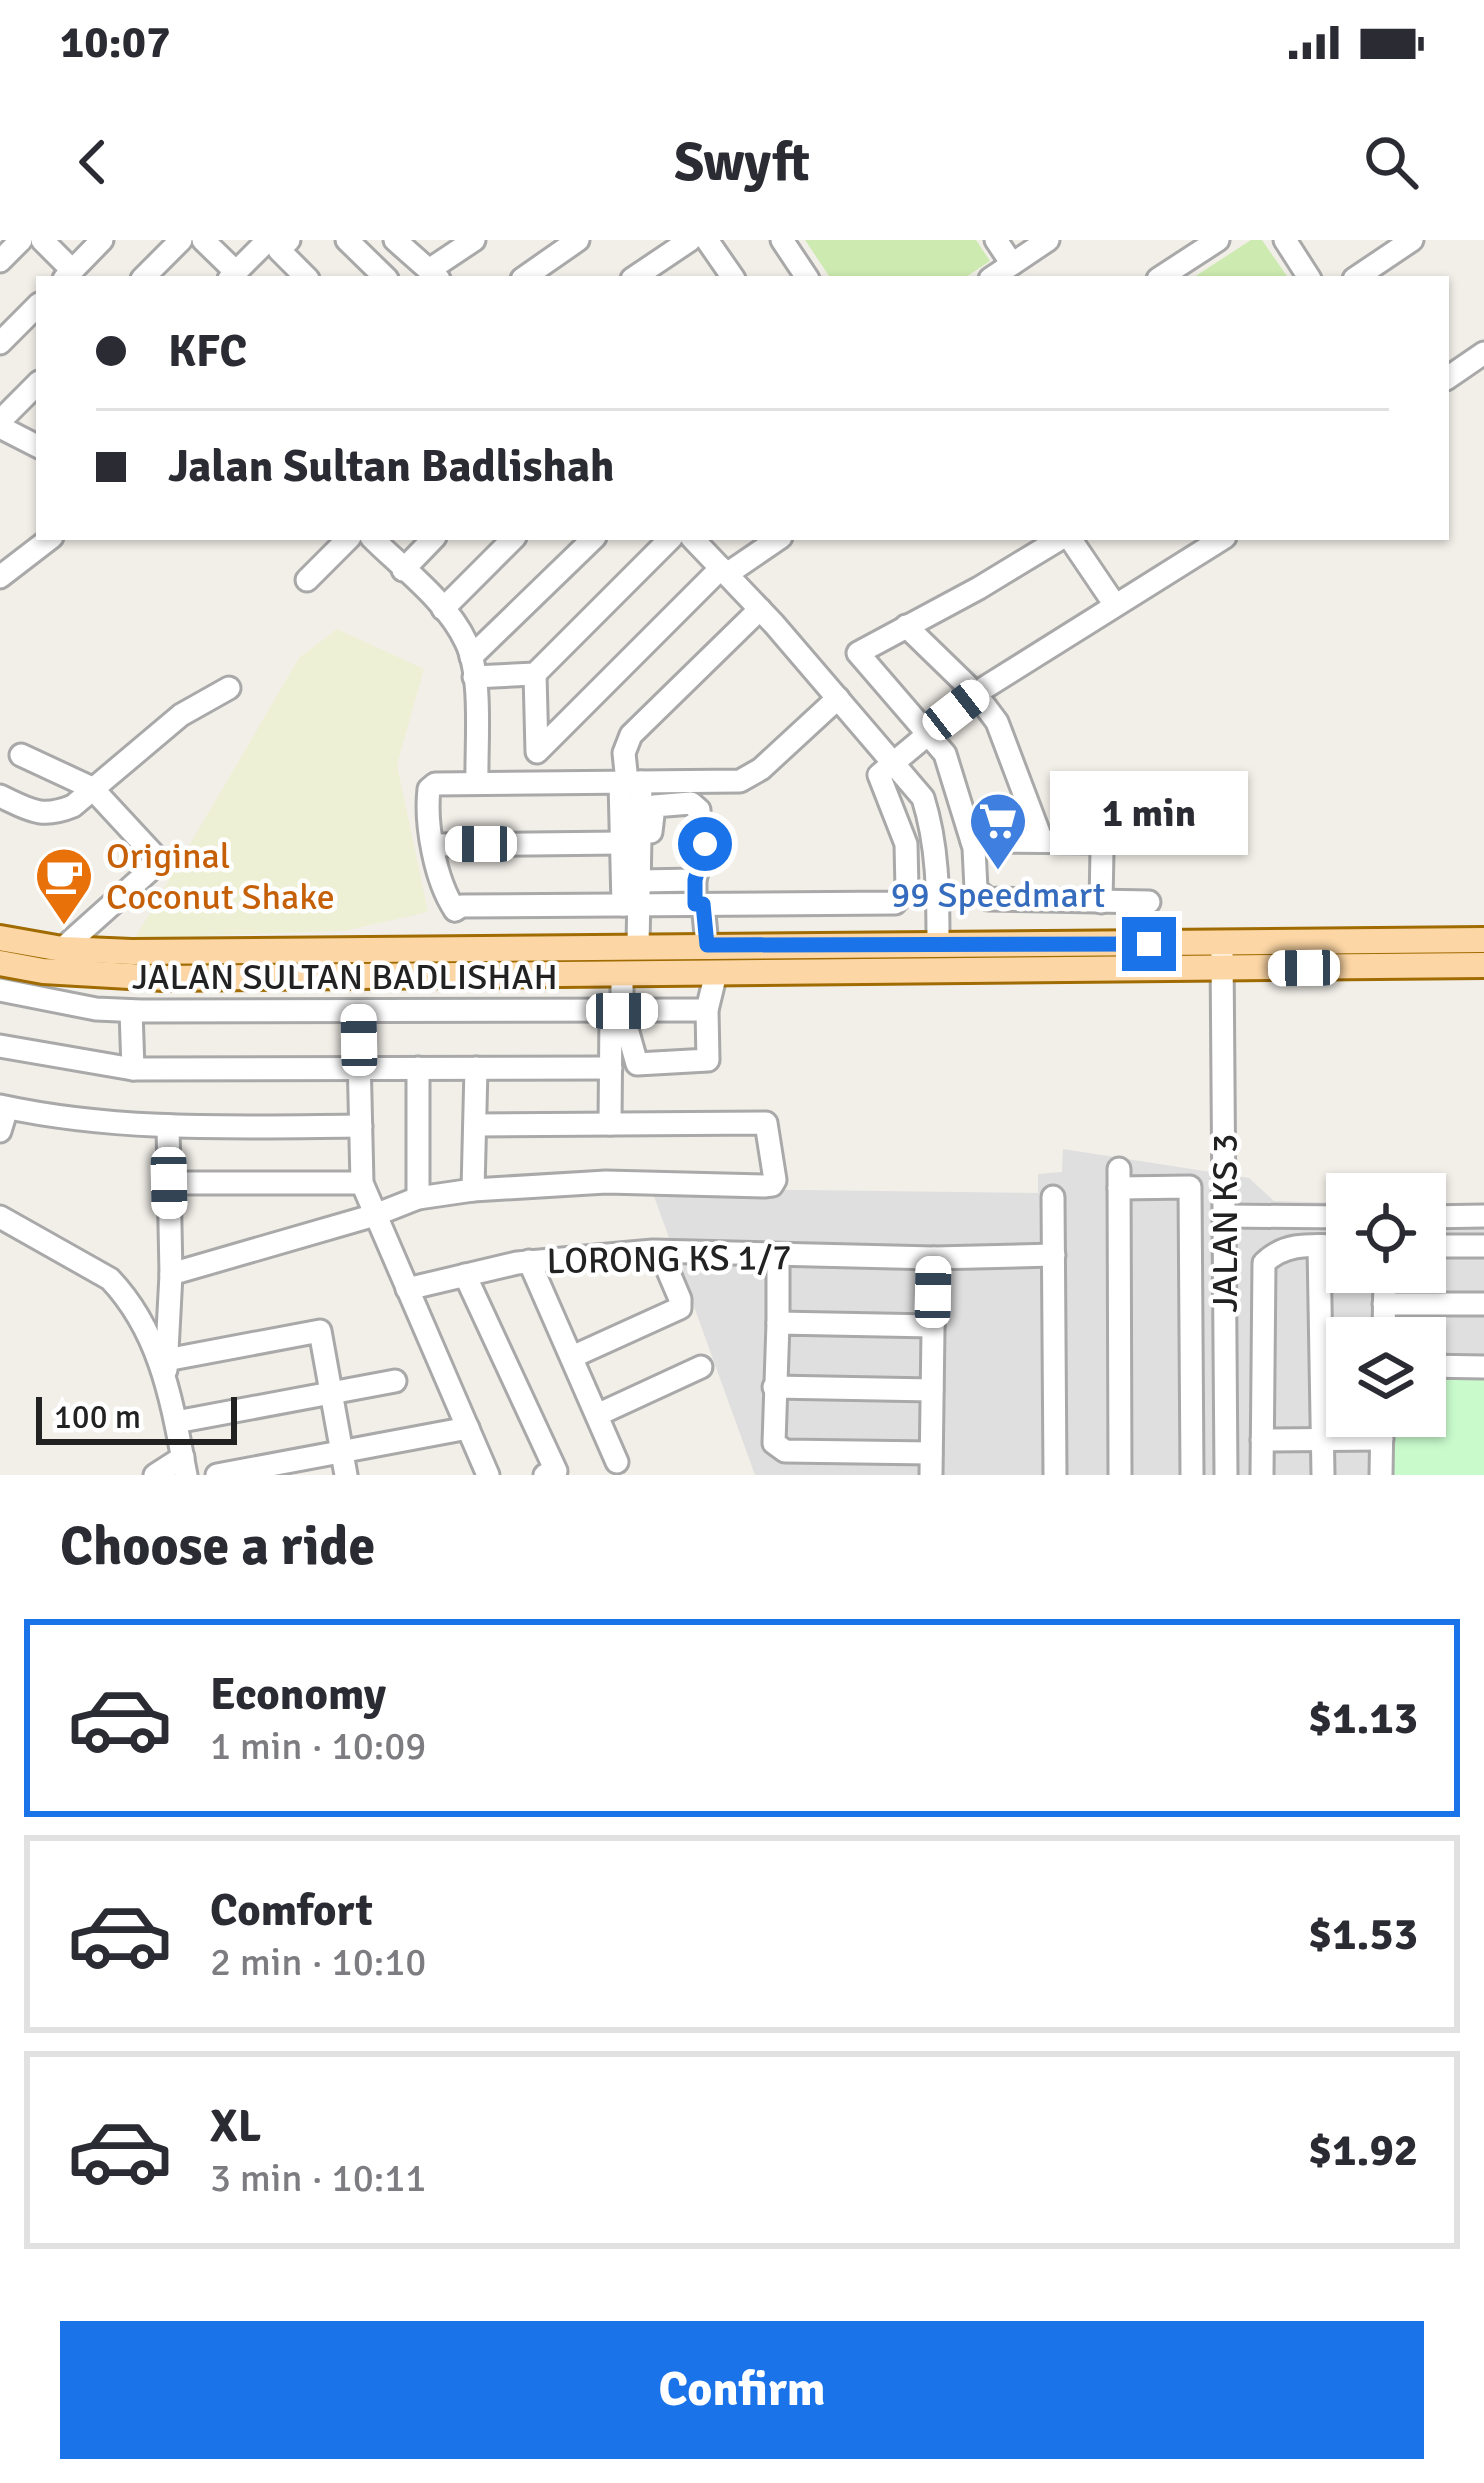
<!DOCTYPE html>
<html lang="en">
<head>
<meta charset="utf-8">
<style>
  body { margin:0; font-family:Signika,sans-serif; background:#f7f7f7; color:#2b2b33; height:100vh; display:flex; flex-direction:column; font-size:45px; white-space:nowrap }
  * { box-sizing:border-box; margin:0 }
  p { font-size:39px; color:#7c7c81 }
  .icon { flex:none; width:66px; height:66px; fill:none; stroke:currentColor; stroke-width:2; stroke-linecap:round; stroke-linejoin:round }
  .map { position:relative; height:1235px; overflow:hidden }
  .side { display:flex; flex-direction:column; background:#fff; flex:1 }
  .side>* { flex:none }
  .hud { position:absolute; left:36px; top:36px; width:1413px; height:264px; border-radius:0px; box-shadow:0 3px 9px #0004; display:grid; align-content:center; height:264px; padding:0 60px; background:#fff }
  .fabs { position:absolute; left:1326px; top:933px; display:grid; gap:24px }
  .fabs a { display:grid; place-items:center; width:120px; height:120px; border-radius:0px; background:#fff; box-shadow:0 3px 9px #0004; font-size:60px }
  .scale { position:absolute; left:36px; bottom:30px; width:201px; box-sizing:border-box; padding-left:12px; border:6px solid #222; border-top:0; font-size:33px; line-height:42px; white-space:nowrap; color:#222; -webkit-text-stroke:9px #fff; paint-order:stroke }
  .end { position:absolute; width:54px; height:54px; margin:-27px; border:15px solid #1a73e8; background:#fff; box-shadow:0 0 0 6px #fff }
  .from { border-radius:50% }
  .bubble { position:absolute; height:84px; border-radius:0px; background:#fff; box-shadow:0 3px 9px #0004; font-size:39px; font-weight:800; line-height:84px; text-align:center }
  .car { position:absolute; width:36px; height:72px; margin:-36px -18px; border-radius:15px; box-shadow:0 0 9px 3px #0007; background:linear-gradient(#fff 24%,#345 0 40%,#fff 0 76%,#345 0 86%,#fff 0) }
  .hud b { display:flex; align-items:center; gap:42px; height:114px; font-size:45px }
  .hud b+b { border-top:3px solid #e1e1e2 }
  .hud i { width:30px; height:30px; background:#2b2b33 }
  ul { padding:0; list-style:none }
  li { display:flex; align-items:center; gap:36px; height:198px; margin:0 24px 18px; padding:0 36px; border:6px solid #e1e1e2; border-radius:0px }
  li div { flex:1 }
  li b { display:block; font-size:45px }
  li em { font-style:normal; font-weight:800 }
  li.on { border-color:#1a73e8 }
  li>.icon { width:108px; height:108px; stroke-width:1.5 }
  h2 { padding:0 60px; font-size:54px; line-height:144px }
  .primary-button { display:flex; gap:24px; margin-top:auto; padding:24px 60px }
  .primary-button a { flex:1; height:138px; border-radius:0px; background:#1a73e8; color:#fff; font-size:48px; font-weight:800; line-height:138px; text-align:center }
  .status { display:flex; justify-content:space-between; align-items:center; height:84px; padding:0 60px; background:#fff; direction:ltr }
  .status svg { height:33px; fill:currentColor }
  header { display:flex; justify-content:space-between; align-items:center; height:156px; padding:0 60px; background:#fff; font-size:54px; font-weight:800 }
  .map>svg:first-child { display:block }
  .residential { fill:#e0dfdf; fill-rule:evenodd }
  .farmland { fill:#eef0d5 }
  .grass { fill:#cdebb0 }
  .park { fill:#c8facc }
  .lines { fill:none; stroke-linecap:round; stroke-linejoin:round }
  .minor-casing { stroke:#a9a9a9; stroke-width:27 }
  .major-casing { stroke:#a06b00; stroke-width:30 }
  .minor { stroke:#fff; stroke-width:21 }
  .major { stroke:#fcd6a4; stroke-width:24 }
  .route { stroke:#1a73e8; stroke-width:15 }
  .labels { text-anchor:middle; stroke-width:9; stroke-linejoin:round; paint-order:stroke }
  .food-label { font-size:36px; fill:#c56008; stroke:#fff; text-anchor:start }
  .shop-label { font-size:36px; fill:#366cbe; stroke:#fff }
  .street-label { font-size:36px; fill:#222; stroke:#fff }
</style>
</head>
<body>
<div class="status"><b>10:07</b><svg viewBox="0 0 49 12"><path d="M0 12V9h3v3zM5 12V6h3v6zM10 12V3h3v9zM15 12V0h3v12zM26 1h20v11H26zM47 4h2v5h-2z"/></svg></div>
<header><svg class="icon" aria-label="back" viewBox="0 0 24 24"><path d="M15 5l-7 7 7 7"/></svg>Swyft<svg class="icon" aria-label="search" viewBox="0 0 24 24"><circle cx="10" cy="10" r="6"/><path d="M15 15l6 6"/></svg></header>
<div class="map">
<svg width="1484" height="1235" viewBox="0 0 1484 1235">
  <rect width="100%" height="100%" fill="#f2efe9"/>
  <path class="residential" d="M1063,909L1249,938L1274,961L1347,963V1032H1425V964L1484,965V1235H755L651,948L1038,953V934L1062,932ZM1347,1098H1425V1176H1347Z"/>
  <polygon class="farmland" points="337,389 424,429 397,525 428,672 344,691 135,698 299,418"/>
  <g class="grass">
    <polygon points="805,0 976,0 990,21 963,39 831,39"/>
    <polygon points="1251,0 1262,0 1289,39 1191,39"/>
  </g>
  <polygon class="park" points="1425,1137 1484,1137 1484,1235 1391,1235 1393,1176 1425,1176"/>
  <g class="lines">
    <defs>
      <g id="minor">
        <polyline points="42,0 72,30"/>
        <polyline points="203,0 236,32"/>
        <polyline points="289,0 279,10 308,39"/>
        <polyline points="347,0 387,39"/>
        <polyline points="395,0 439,39"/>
        <polyline points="707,0 734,39"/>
        <polyline points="782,0 808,39"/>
        <polyline points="996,0 1012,24"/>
        <polyline points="1285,0 1310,39"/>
        <polyline points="0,21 21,0"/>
        <polyline points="429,30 474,0"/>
        <polyline points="64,39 102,0"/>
        <polyline points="142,39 181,0"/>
        <polyline points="229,39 268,0"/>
        <polyline points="522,39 578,0"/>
        <polyline points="632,39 690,0"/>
        <polyline points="990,39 1048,0"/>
        <polyline points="1158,39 1218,0"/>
        <polyline points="1354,39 1412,0"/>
        <polyline points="0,103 39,64"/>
        <polyline points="1446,139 1484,113"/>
        <polyline points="0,181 39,142"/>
        <polyline points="0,187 39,207"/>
        <path d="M371,297C402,328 447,361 466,402C483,437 476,503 477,543"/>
        <path d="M691,297L774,384L923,558C938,606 938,652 938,703"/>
        <polyline points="1063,297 979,348 858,413 945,514 974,608 976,649 988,659 1149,662"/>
        <polyline points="1069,297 1115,365"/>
        <polyline points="403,330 435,297"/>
        <polyline points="727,334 781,297"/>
        <polyline points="0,337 52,297"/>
        <polyline points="307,340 350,297"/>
        <polyline points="443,369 515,297"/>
        <polyline points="906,386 976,454 997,482 1042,601"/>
        <polyline points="471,417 595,297"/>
        <polyline points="535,434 537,512 721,328"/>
        <polyline points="474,437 535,434 672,297"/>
        <polyline points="21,515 92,548 155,616 148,632 62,709"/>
        <polyline points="620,542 623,665"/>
        <polyline points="627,542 624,513 631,495 760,369"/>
        <path d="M0,556C30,570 41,579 73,566L181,475L229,448"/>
        <polyline points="651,592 654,566 691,563 699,570 700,613"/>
        <polyline points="972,601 1097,602 1102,611 1101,662"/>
        <polyline points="434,605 621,603"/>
        <polyline points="640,641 695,640"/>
        <polyline points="695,664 695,640 705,602"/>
        <polyline points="703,664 707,705"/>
        <polyline points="455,670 462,666 895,663 907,650 906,604 879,535 981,450 1225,297"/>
        <path d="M455,670C435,640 425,584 429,549L435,544L740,541L761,529L838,458"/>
        <polyline points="638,705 641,542"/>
        <polyline points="1222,711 1226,1235"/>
        <polyline points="622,734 622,771 637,824 708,820 707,770 716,733"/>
        <polyline points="0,750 96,769 141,771 707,770"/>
        <polyline points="131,771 133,829"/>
        <polyline points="358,772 362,943 488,1235"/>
        <polyline points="0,806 133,829 611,828"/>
        <polyline points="418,828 418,958"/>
        <path d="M0,866C119,892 239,887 361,886"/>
        <polyline points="610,884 611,771"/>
        <polyline points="0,891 7,868"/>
        <polyline points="1119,929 1120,1235"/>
        <polyline points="169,943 362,943"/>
        <polyline points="1119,948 1190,947 1192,1235"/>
        <polyline points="473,950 476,828"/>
        <polyline points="1053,957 1055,1235"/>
        <polyline points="1224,976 1347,977"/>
        <path d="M0,977L110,1039C162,1094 172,1164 186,1235"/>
        <polyline points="1425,977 1484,976"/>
        <polyline points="1319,1006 1323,1235"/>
        <polyline points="1425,1006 1484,1006"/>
        <polyline points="778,1015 778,1083"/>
        <polyline points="529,1021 617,1222"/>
        <polyline points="171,1034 375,975 418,958 473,950 606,942 764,946 772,945 775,940 766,883 475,885"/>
        <polyline points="465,1035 556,1231 545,1235"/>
        <polyline points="407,1049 517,1023 653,1011 934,1018 1054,1015"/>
        <polyline points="1384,1064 1484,1064"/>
        <polyline points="1384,1098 1385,1032"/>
        <polyline points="572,1117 680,1068 680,1059 660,1012"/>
        <polyline points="166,1120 320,1091 346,1235"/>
        <polyline points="1425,1126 1484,1127"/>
        <polyline points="166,1130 171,1034 168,887"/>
        <polyline points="774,1147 932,1150"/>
        <polyline points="597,1175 701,1127"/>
        <polyline points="176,1182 395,1141"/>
        <polyline points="1262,1200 1382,1199"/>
        <polyline points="931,1213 785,1211 774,1203 778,1083 933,1086"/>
        <polyline points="155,1235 183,1217"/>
        <polyline points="217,1235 468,1188"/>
        <polyline points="931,1235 934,1018"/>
        <path d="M1262,1235L1264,1023C1287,1000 1317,1006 1347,1006"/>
        <polyline points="1381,1235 1382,1176"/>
      </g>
      <g id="major">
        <polyline points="0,698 62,709 132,712 1484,700"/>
        <polyline points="0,723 43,731 164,738 1484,725"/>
      </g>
    </defs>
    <use href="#minor" class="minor-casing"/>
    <use href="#major" class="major-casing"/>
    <use href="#minor" class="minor"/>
    <use href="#major" class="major"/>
  </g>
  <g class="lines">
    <polyline class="route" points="705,604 695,640 695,664 703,664 707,705 1149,704"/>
  </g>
  <defs>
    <symbol id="supermarket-pin" viewBox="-11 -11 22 30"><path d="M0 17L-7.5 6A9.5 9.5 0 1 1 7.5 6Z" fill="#3f7fe0" stroke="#fff"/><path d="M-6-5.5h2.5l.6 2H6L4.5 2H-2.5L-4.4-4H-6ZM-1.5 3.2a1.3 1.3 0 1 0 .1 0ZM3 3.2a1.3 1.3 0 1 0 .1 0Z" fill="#fff"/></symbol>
    <symbol id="cafe-pin" viewBox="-11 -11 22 30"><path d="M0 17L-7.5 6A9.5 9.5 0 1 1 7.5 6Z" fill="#e8710a" stroke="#fff"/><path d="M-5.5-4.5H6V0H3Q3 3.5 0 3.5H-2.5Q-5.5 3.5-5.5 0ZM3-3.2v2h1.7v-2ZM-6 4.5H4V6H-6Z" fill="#fff"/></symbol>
  </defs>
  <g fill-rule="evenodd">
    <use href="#supermarket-pin" x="965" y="548" width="66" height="90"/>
    <use href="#cafe-pin" x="31" y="603" width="66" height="90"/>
  </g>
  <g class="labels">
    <g class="food-label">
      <text x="106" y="628">Original<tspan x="106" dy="41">Coconut Shake</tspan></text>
    </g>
    <g class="shop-label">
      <text x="998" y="667">99 Speedmart</text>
    </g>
    <g class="street-label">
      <text x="345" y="749">JALAN SULTAN BADLISHAH</text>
      <text transform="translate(1224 983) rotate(-90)" y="13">JALAN KS 3</text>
      <text transform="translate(669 1018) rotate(-1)" y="13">LORONG KS 1/7</text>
    </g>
  </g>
</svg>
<div class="fabs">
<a><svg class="icon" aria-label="locate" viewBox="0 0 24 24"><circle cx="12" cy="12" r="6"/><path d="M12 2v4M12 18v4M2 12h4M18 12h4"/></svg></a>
<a><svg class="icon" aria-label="layers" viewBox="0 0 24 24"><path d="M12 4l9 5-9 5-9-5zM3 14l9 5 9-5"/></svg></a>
</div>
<div class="scale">100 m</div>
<i class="end from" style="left:705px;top:604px"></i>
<i class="end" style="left:1149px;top:704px"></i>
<div class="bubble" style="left:1050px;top:531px;width:198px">1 min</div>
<i class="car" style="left:956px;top:470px;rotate:52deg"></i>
<i class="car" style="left:481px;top:604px;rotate:270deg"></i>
<i class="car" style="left:1304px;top:728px;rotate:269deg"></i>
<i class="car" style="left:622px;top:771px;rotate:90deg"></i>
<i class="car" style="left:359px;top:800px;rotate:359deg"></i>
<i class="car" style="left:169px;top:943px;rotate:179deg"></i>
<i class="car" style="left:933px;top:1052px;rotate:1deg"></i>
<div class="hud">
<b><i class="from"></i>KFC</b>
<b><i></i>Jalan Sultan Badlishah</b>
</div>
</div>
<section class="side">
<h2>Choose a ride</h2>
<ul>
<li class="on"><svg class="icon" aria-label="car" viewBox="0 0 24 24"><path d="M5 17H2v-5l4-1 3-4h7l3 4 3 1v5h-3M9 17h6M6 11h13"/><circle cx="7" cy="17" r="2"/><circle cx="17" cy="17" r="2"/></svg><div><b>Economy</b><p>1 min · 10:09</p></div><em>$1.13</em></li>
<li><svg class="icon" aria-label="car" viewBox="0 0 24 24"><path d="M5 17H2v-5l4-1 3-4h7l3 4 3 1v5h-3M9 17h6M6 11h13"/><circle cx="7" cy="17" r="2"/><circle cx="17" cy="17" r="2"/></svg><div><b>Comfort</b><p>2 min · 10:10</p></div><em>$1.53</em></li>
<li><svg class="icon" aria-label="car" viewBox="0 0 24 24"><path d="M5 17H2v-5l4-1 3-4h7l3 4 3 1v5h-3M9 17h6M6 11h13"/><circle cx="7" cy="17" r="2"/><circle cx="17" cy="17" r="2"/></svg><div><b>XL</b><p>3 min · 10:11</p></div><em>$1.92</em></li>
</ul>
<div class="primary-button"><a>Confirm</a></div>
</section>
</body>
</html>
